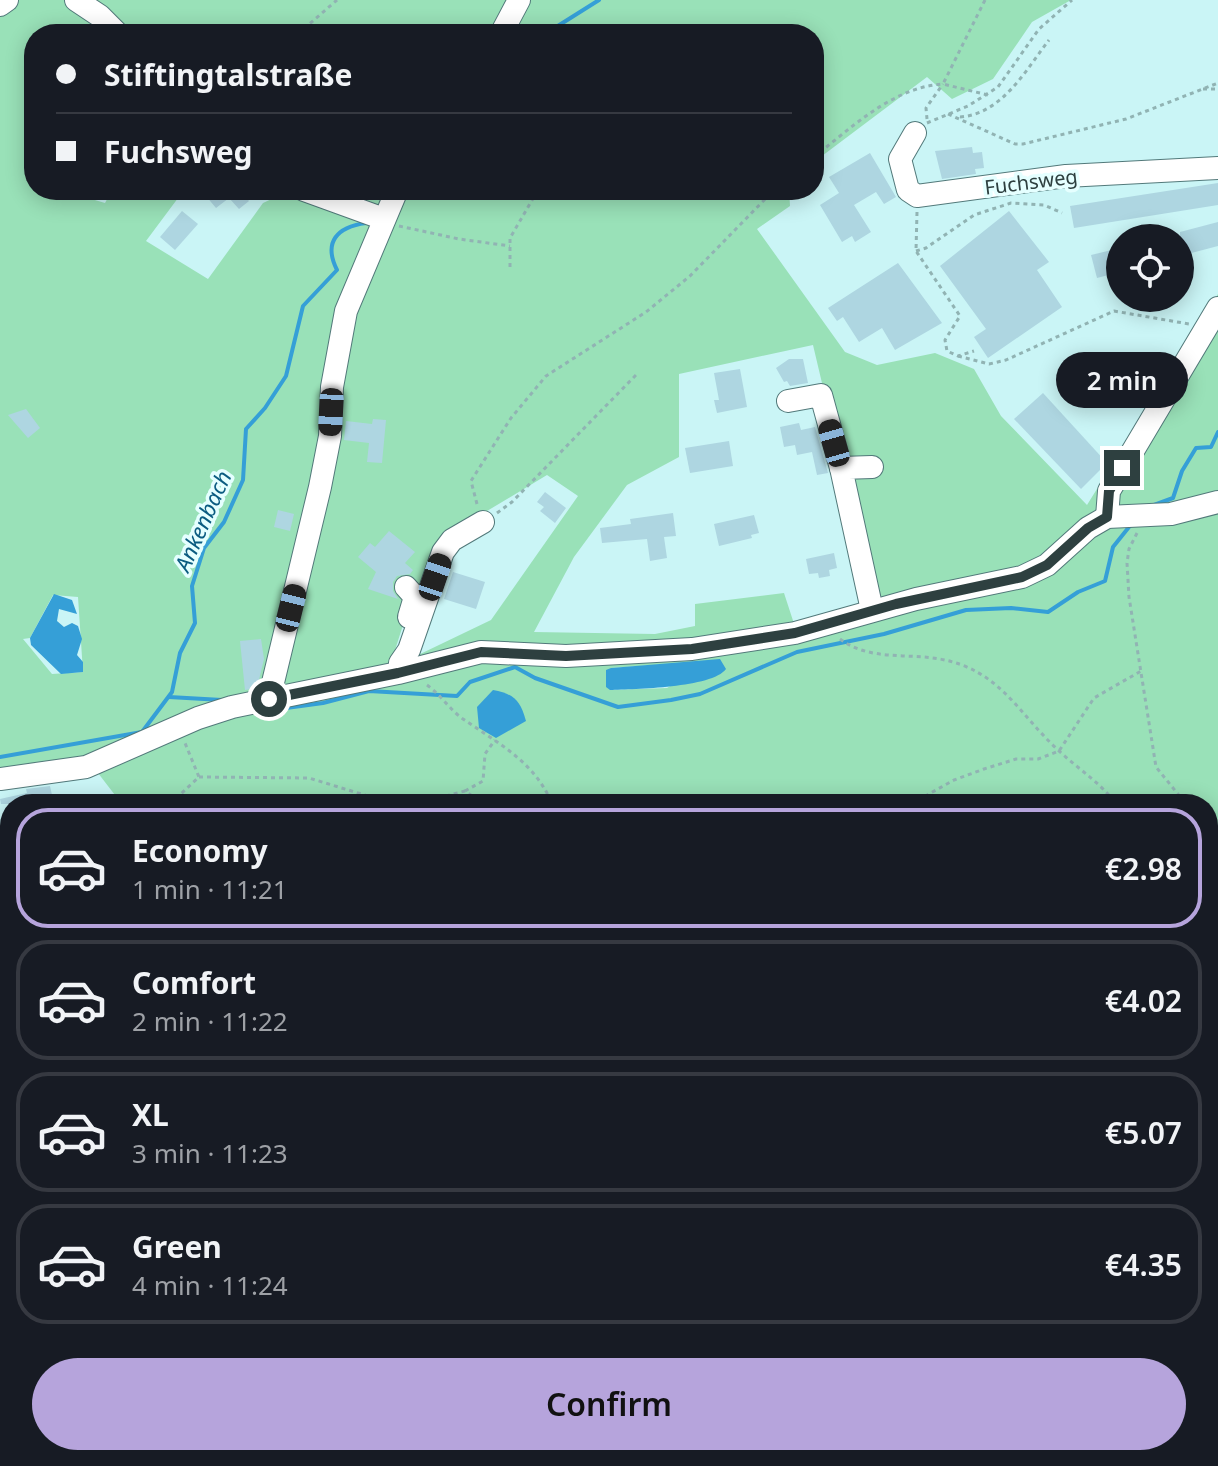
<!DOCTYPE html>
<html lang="en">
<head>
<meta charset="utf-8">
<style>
  body { margin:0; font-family:"Noto Sans",sans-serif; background:#242831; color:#f1f3f6; height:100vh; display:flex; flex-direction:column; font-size:30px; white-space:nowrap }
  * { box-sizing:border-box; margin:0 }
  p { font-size:26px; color:#9ea1a6 }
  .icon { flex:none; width:44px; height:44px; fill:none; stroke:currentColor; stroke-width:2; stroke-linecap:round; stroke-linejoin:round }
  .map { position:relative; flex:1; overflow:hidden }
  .panel { position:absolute; left:0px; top:794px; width:1218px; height:672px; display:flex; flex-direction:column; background:#171b24; border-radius:32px 32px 0 0; box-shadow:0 4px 20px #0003 }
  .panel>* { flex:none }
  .top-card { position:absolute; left:24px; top:24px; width:800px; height:176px; border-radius:32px; box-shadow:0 4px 20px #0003; display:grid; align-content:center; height:176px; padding:0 32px; background:#171b24 }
  .controls { position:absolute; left:1106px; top:224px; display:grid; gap:16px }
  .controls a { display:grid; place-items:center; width:88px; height:88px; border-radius:50%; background:#171b24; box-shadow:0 4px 20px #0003; font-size:40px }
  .end { position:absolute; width:36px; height:36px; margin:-18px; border:10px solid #2e4040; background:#fff; box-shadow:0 0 0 4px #fff }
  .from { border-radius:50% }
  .bubble { position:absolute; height:56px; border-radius:28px; background:#171b24; box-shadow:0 4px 20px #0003; font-size:26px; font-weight:600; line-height:56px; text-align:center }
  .car { position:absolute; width:24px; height:48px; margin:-24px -12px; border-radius:10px; box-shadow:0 0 6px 2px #0007; background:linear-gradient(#222 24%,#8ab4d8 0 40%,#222 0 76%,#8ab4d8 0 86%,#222 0) }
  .top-card b { display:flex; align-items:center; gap:28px; height:76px; font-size:30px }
  .top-card b+b { border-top:2px solid #363941 }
  .top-card i { width:20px; height:20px; background:#f1f3f6 }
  ul { padding:14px 0 0; list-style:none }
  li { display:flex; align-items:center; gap:24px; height:120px; margin:0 16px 12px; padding:0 16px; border:4px solid #363941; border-radius:32px }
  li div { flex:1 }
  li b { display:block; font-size:30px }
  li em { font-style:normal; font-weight:600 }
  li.selected { border-color:#b6a4dc }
  li>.icon { width:72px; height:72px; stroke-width:1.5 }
  .button { display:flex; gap:16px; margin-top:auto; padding:16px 32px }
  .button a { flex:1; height:92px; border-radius:48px; background:#b6a4dc; color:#111; font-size:32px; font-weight:600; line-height:92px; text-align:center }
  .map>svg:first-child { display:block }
  .green { fill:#99e1b8; fill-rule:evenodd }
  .water { fill:#359fd7 }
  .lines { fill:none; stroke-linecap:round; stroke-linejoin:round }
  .stream { stroke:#359fd7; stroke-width:4 }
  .building { fill:#aed6e1 }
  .minor-casing { stroke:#52797a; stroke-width:24 }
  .path { stroke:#91b3b3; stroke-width:3; stroke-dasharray:4 4; stroke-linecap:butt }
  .minor { stroke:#fff; stroke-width:22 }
  .route { stroke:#2e4040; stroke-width:10 }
  .labels { text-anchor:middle; stroke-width:7; stroke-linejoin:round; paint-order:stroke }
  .street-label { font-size:20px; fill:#2e4040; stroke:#e5ffff }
  .water-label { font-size:22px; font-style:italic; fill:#0b5c81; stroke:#e5ffff }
</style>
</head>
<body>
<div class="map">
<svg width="1218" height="1466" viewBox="0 0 1218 1466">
  <rect width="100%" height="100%" fill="#caf5f6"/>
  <path class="green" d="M0,0H1071L1032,22L993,79L952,99L927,77L814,162V34H34V190H61L105,203L112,190H184L146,241L208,279L263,203L276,197L261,190H789L790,206L757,229L845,352L877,365L935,353L974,369L1001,416L1087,505L1218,294V1466H0V864L10,857V1456H1208V804H110L118,799L88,760L0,772ZM813,345L878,620L798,636L784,593L695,604V626L655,634L534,632L574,557L627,485L679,457V374ZM547,475L578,496L491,620L389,669L410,603L482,514ZM53,595L78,597L83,672L52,674L23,639L30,638ZM712,661L667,688L610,690L611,668Z"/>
  <g class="water">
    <polygon points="54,594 72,600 77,614 59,609 57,621 64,627 72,623 78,626 82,639 77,655 83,662 83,672 61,674 31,645 30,638"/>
    <path d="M720,659L726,669C712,688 634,689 610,690L606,687V670L611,668Z"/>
    <path d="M493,690C514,694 520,700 526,721L496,738L479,728L477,707Z"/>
  </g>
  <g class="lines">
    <g class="stream">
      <polyline points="545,34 599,0"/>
      <polyline points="1154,505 1173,498 1182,471 1196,448 1211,447 1218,432"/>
      <polyline points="169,697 222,700"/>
      <polyline points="264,711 323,703 369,691 457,696 470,682 515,667 535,678 618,707 671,700 700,694 797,652 884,634 966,610 1011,608 1048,612 1078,592 1105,581 1113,547 1133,522"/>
      <path d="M0,757L142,732L172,692L180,653L195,623L192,586L204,548L224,522L243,480L246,429L265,408L286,376L303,306L337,270C323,242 337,227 366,223"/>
    </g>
  </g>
  <g class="building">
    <polygon points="972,147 973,153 982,152 984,168 975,169 976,174 942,179 935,151"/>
    <polygon points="870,153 896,197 884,204 876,192 854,205 871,232 855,242 852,236 842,242 820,205 839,193 829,177"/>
    <polygon points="1218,183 1218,205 1074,228 1070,206"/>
    <polygon points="201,190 240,190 249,201 239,209 229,198 216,208"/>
    <polygon points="182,211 198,224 175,250 160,237"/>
    <polygon points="1009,211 1049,262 1037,270 1062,307 988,358 974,337 986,329 940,266"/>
    <polygon points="1218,222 1218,246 1180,256 1180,232"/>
    <polygon points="1120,248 1120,272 1097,278 1091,255"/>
    <polygon points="898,263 942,323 895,350 882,328 859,342 843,317 837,321 828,308"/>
    <polygon points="789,359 803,359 808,383 790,386 787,381 784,382 776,368"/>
    <polygon points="740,369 747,407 717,413 714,400 719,400 714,373"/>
    <polygon points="1043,393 1107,463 1081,489 1014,419"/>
    <polygon points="26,409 40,428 28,438 8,415"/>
    <polygon points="373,419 386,420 382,463 367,462 369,443 344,440 346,421 372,424"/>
    <polygon points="799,423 801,430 815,427 828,473 817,475 812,452 797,455 795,445 784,447 780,427"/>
    <polygon points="729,441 733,466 690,473 685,448"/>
    <polygon points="545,492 566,508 555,523 540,511 544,507 537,502"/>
    <polygon points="278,510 294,514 290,531 274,527"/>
    <polygon points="673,513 676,536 664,537 667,558 650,561 647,539 602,543 600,528 631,524 630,519"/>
    <polygon points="754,515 759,533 751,535 752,538 719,546 714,524"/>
    <polygon points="389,531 415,552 405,563 413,570 410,574 397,576 393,582 393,591 398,599 368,589 376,572 358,557 370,543 375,547"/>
    <polygon points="834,553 837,568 829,570 830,576 819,578 818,573 809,574 806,559"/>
    <polygon points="453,572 485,582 476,609 444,599"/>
    <polygon points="261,639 264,659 257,688 245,690 240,641"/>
    <polygon points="50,786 54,804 1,804 0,799 27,793 26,789"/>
  </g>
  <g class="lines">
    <defs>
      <g id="minor">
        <polyline points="76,0 100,16 118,34"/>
        <polyline points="0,5 7,0"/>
        <polyline points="501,34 519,0"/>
        <polyline points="915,133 900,159 908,190 917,196 1066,176 1218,168"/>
        <polyline points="304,190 384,219"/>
        <polyline points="788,401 821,395 841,468"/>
        <polyline points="872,467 841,468 872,610"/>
        <polyline points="1107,517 1109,491 1218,308"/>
        <polyline points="406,587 415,597 409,617"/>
        <polyline points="400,663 409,650 443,552 452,540 483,522"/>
        <polyline points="269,699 320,487 330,436 332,387 346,311 397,190"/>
        <polyline points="0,779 86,767 198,718 232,707 398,673 481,652 566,656 692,649 795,633 916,599 1022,577 1047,565 1088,528 1107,517 1171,514 1218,502"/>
      </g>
    </defs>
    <use href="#minor" class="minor-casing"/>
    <g class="path">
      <polyline points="985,0 943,84 988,95"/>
      <polyline points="298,34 337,0"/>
      <polyline points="1203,89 1218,89"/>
      <polyline points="948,114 1015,144 1023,144 1126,119 1218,83"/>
      <path d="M960,117C1002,114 1026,70 1049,40"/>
      <polyline points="927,119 926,108 943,84"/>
      <polyline points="927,123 968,106 998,87 1039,29 1072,0"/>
      <path d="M814,157C851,128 893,87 943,84"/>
      <polyline points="917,212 916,251 960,316 945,340 947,351 958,356 974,351"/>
      <polyline points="399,226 459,239 510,246"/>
      <polyline points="916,251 926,248 974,215 1011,203 1044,205 1062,213"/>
      <polyline points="510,267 510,238 538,190"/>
      <polyline points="958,356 989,364 1006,360 1114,311 1189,324"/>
      <polyline points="477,504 471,481 511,418 546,376 646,312 690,276 774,190"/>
      <polyline points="497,513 512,502 636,375"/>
      <polyline points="1137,533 1129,549 1127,563 1129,597 1156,767 1186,804"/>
      <path d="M840,639C869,661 907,653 940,659C1000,670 1018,713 1058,750C1078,769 1100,782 1116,804"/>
      <path d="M427,685C441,695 450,710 463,719C498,743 536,763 552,804"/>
      <polyline points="199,777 309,778 394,804"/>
      <polyline points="465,791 483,781 485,754 495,740"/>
      <polyline points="170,804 199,777 185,743"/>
      <polyline points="415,804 465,791 484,804"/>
      <polyline points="911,804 954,780 984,769 1016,759 1038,759 1059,751 1094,698 1141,671"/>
      <polyline points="1208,861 1218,871"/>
      <polyline points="0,931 10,923"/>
      <polyline points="1208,1039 1218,1043"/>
      <polyline points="0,1043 10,1038"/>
      <polyline points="0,1421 10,1421"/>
      <polyline points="573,1456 580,1466"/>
      <polyline points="1065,1456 1071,1466"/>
      <polyline points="125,1466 129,1456"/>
      <polyline points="676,1466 682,1456"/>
    </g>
    <use href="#minor" class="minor"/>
  </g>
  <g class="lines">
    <polyline class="route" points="269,699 398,673 481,652 566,656 692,649 795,633 896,604 1022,577 1047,565 1088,528 1107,517 1109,491 1122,468"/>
  </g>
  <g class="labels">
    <g class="street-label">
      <text transform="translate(1031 182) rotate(-7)" y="7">Fuchsweg</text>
    </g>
    <g class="water-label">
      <text transform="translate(203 521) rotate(-66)" y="8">Ankenbach</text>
    </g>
  </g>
</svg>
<div class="controls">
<a><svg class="icon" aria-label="locate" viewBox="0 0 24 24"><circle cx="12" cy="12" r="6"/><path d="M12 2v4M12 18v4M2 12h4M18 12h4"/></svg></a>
</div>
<i class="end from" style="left:269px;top:699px"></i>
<i class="end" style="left:1122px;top:468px"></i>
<div class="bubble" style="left:1056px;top:352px;width:132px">2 min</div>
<i class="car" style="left:331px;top:412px;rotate:183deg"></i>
<i class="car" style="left:834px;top:443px;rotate:344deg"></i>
<i class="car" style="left:435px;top:577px;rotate:19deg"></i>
<i class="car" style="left:291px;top:608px;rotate:14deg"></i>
<div class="top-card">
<b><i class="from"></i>Stiftingtalstraße</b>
<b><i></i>Fuchsweg</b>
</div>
<section class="panel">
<ul>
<li class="selected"><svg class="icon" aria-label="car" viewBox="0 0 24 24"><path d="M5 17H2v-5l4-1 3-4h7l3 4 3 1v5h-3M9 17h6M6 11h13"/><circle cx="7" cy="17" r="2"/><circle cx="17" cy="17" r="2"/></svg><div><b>Economy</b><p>1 min · 11:21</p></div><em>€2.98</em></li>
<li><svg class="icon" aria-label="car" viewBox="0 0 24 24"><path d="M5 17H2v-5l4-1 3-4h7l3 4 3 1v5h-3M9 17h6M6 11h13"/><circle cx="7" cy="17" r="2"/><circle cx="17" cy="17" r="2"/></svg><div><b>Comfort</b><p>2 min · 11:22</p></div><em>€4.02</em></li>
<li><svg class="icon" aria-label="car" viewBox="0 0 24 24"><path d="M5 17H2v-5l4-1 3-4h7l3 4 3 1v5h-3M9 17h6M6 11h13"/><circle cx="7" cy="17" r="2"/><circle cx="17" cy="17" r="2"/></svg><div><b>XL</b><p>3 min · 11:23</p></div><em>€5.07</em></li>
<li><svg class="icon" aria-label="car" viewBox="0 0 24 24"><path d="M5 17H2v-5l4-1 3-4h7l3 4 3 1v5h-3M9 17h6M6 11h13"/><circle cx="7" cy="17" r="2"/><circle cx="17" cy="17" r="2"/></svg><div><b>Green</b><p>4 min · 11:24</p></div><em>€4.35</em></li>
</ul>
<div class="button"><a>Confirm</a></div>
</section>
</div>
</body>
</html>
